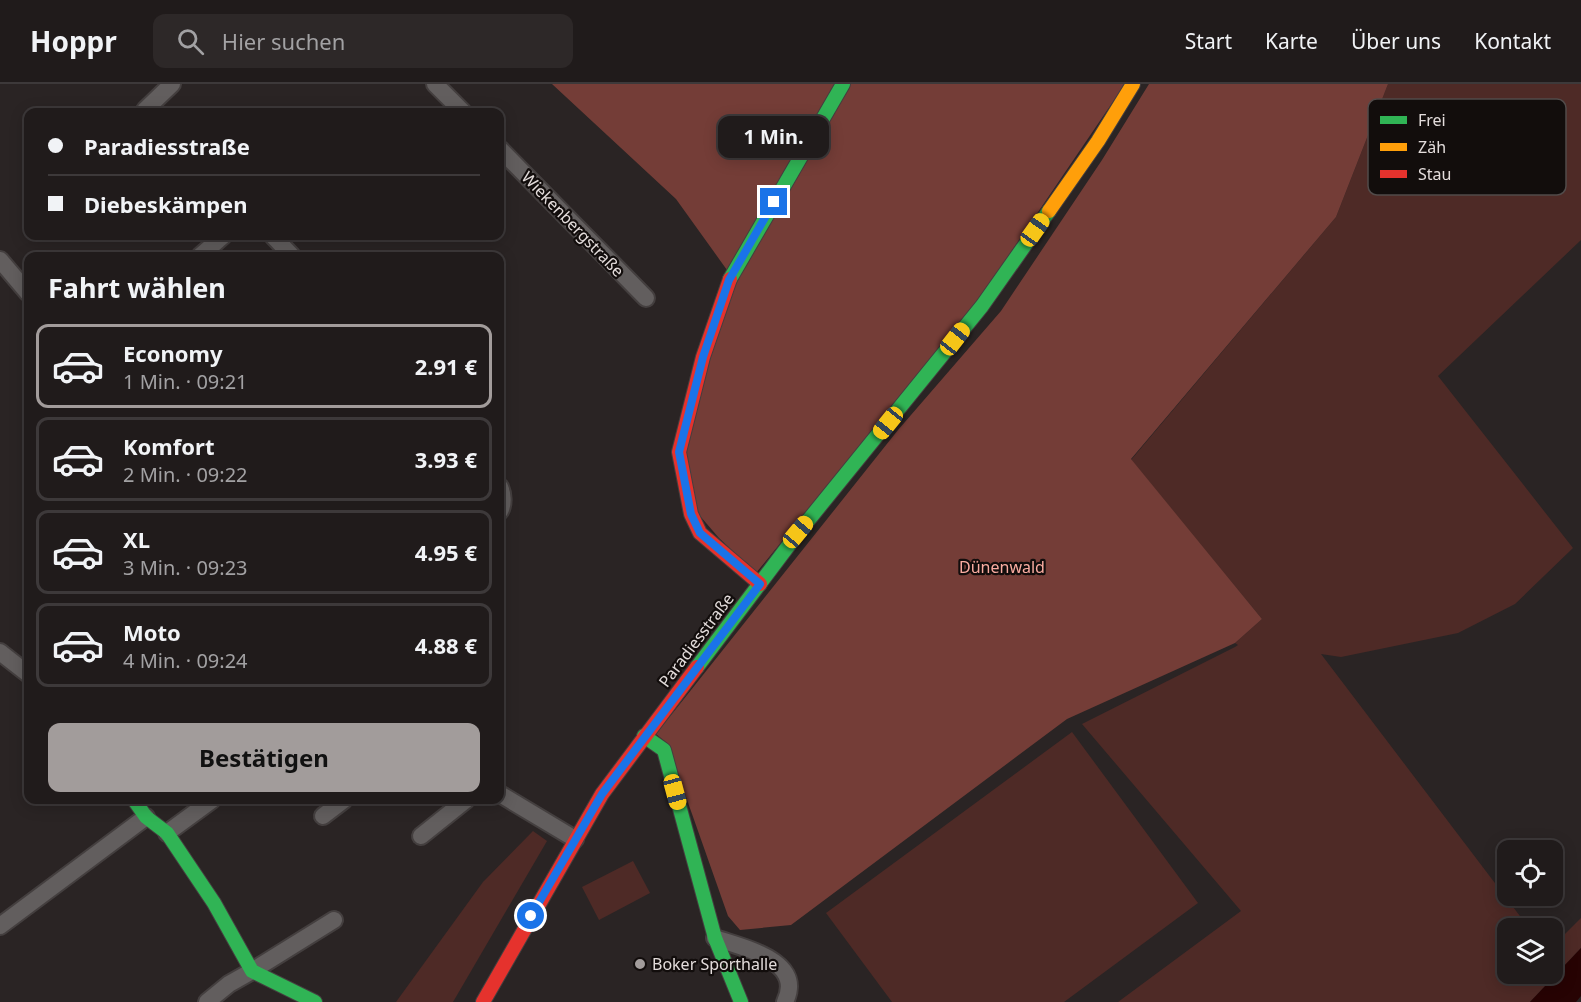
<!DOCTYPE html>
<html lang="de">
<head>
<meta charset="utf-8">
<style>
  body { margin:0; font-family:"Noto Sans",sans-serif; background:#2d2828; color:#f1f3f6; height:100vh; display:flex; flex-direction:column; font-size:22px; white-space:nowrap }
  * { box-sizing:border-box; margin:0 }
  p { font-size:20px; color:#a2a1a3 }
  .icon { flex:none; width:33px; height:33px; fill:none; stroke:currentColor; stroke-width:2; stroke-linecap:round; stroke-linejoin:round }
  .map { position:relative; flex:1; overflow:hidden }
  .details { position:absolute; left:24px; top:168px; width:480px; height:552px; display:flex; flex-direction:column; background:#201b1b; border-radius:12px; box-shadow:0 3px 15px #0003,0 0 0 2px #3d393a }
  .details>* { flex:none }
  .guide { position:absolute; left:24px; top:24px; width:480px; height:132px; border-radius:12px; box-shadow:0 3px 15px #0003,0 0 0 2px #3d393a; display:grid; align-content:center; height:132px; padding:0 24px; background:#201b1b }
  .controls { position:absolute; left:1497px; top:756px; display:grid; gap:12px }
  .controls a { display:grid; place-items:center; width:66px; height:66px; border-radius:12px; background:#201b1b; box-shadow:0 3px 15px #0003,0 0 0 2px #3d393a; font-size:30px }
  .end { position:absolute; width:27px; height:27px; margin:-14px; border:8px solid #1a73e8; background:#fff; box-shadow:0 0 0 3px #fff }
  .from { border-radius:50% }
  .bubble { position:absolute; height:42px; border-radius:12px; background:#201b1b; box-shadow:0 3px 15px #0003,0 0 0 2px #3d393a; font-size:20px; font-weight:700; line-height:42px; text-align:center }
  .car { position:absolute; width:18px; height:36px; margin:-18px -9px; border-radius:8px; box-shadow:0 0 4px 2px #0007; background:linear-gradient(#f5c518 24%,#345 0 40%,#f5c518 0 76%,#345 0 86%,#f5c518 0) }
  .guide b { display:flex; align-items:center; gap:21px; height:57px; font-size:22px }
  .guide b+b { border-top:2px solid #3d393a }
  .guide i { width:15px; height:15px; background:#f1f3f6 }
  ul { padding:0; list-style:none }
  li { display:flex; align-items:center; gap:18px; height:84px; margin:0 12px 9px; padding:0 12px; border:3px solid #3d393a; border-radius:12px }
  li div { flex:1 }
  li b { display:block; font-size:22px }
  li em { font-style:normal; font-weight:700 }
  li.active { border-color:#a29c9b }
  li>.icon { width:54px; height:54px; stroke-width:1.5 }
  h2 { padding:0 24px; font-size:27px; line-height:72px }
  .button { display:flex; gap:12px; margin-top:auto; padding:12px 24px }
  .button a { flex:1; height:69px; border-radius:12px; background:#a29c9b; color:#111; font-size:24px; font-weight:700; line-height:69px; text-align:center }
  header { display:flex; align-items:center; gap:36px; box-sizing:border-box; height:84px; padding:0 30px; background:#201b1b; border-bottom:2px solid #3d393a }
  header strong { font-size:28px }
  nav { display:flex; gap:33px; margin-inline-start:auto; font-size:21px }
  .search { width:420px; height:54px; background:#2d2828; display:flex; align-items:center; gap:15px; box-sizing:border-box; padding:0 21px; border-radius:12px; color:#a2a1a3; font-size:22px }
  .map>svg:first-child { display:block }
  .green { fill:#4e2a26 }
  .forest { fill:#743d37 }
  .water { fill:#270303 }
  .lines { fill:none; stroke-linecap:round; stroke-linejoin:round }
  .street-casing { stroke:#443f3f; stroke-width:20 }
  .fast-casing { stroke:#443f3f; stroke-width:16 }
  .slow-casing { stroke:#443f3f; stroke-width:16 }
  .jam-casing { stroke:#443f3f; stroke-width:16 }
  .street { stroke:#625e5e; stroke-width:16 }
  .fast { stroke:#30b455; stroke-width:14 }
  .slow { stroke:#ff9f0a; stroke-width:14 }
  .jam { stroke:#e5322d; stroke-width:14 }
  .route { stroke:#1a73e8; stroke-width:8 }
  .poi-dot { fill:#a29c9b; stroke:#120d0c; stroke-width:2 }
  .labels { text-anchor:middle; stroke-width:4.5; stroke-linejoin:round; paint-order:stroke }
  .street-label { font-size:16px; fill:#e3dcdb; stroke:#120d0c }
  .park-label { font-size:16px; fill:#faaca1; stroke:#120d0c }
  .poi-label { font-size:16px; fill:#e3dcdb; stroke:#120d0c; text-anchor:start }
  .key { fill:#120d0c; stroke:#514b4a; stroke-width:1.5 }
  .key-label { font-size:16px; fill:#e3dcdb }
</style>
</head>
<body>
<header>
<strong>Hoppr</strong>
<div class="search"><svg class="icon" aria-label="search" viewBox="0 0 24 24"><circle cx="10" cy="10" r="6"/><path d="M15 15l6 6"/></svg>Hier suchen</div>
<nav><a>Start</a><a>Karte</a><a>Über uns</a><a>Kontakt</a></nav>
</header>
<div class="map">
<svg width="1581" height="918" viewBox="0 0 1581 918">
  <rect width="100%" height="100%" fill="#2a2424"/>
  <g class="green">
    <polygon points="1388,0 1581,0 1581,156 1438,292 1573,464 1515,520 1458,549 1341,573 1321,570 1529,844 1508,844 1508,890 1552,890 1553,862 1581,834 1581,864 1530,918 1118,918 1241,827 1082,640 1235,563 1238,561 1235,559 1262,535 1131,376 1336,133"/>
    <polygon points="1072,648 1198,819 1064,918 892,918 826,829"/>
    <polygon points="533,747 547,757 453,918 396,918 483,798"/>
    <polygon points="633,777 650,809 599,836 582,803"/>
  </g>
  <g class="forest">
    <polygon points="552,0 1125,0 977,218 756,489 719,454 694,425 686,369 727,186 676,115"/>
    <polygon points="1149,0 1388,0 1336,133 1131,375 1262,535 1235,559 1067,635 791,841 740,846 728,832 667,659 656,650 898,346 1001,227 1102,76"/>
  </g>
  <polygon class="water" points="1581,864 1581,912 1576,918 1530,918"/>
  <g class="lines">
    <defs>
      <g id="street">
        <polyline points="435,0 463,28"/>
        <polyline points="147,28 145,26 172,0"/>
        <polyline points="500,65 646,214"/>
        <polyline points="273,152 292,172"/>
        <polyline points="200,172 223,152"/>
        <polyline points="0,176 28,209"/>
        <path d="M500,403C503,410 504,420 500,427"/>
        <polyline points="0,568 28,590"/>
        <polyline points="500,710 575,755"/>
        <polyline points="323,732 344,716"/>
        <polyline points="167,749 212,716"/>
        <polyline points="421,752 466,716"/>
        <polyline points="0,842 146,733"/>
        <path d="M715,854C743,864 805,876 785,918"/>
        <polyline points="207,918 229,900 252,887 334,836"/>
      </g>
      <g id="fast">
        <polyline points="730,195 843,0"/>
        <polyline points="697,583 798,449 982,222 1049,127"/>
        <polyline points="644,652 664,666 715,854 741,918"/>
        <polyline points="134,716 146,733 167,749 214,819 252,887 315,918"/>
      </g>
      <polyline id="slow" points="1049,127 1098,57 1133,0"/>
      <g id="jam">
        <polyline points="730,195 703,273 679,368 691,430 700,449 760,500"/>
        <polyline points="483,918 602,710 697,583"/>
      </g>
    </defs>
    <use href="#street" class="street-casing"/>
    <use href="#fast" class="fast-casing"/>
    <use href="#slow" class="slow-casing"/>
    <use href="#jam" class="jam-casing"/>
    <use href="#street" class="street"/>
    <use href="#fast" class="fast"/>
    <use href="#slow" class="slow"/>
    <use href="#jam" class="jam"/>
  </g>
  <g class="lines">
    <polyline class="route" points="531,832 602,710 760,500 700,449 691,430 679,368 703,273 729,196 774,118"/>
  </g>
  <circle class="poi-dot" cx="640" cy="880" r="6"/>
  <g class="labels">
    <g class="street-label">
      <text transform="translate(573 140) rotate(46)" y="6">Wiekenbergstraße</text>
      <text transform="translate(696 556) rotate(-53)" y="6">Paradiesstraße</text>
    </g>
    <g class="park-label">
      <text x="1002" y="489">Dünenwald</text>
    </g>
    <g class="poi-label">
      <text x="652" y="886">Boker Sporthalle</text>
    </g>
  </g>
  <rect x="1368" y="15" width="198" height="96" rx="9" class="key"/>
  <rect x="1380" y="32" width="27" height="8" fill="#30b455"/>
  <rect x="1380" y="59" width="27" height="8" fill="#ff9f0a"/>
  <rect x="1380" y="86" width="27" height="8" fill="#e5322d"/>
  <g class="key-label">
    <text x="1418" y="42">Frei</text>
    <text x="1418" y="69">Zäh</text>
    <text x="1418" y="96">Stau</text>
  </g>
</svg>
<div class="controls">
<a><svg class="icon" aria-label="locate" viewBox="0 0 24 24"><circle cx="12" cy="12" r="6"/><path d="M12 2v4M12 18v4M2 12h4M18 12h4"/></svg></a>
<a><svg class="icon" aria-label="layers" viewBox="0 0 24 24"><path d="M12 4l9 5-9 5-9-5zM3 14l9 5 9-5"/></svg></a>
</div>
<i class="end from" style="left:531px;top:832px"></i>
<i class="end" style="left:774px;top:118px"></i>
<div class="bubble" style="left:718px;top:32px;width:111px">1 Min.</div>
<i class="car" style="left:1035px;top:146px;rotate:35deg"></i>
<i class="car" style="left:955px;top:255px;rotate:38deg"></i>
<i class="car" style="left:888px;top:339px;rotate:219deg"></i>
<i class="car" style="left:798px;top:448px;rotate:40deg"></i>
<i class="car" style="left:675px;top:708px;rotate:165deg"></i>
<div class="guide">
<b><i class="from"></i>Paradiesstraße</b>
<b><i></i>Diebeskämpen</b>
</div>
<section class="details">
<h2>Fahrt wählen</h2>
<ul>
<li class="active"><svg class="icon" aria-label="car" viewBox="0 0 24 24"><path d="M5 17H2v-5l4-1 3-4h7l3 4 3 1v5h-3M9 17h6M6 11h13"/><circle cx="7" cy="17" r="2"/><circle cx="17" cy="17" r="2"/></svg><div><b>Economy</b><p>1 Min. · 09:21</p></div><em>2.91 €</em></li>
<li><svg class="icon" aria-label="car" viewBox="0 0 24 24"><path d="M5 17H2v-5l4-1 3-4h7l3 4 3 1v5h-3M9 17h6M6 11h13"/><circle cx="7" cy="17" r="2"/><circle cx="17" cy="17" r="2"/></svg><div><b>Komfort</b><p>2 Min. · 09:22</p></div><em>3.93 €</em></li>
<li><svg class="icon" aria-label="car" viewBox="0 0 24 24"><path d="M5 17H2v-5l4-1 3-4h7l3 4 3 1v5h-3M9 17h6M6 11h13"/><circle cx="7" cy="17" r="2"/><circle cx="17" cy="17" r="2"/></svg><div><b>XL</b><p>3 Min. · 09:23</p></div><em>4.95 €</em></li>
<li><svg class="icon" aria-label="car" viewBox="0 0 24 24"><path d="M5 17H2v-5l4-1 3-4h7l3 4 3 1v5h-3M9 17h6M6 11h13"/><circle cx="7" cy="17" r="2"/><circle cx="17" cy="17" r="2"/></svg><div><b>Moto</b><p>4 Min. · 09:24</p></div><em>4.88 €</em></li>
</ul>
<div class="button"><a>Bestätigen</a></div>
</section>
</div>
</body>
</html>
